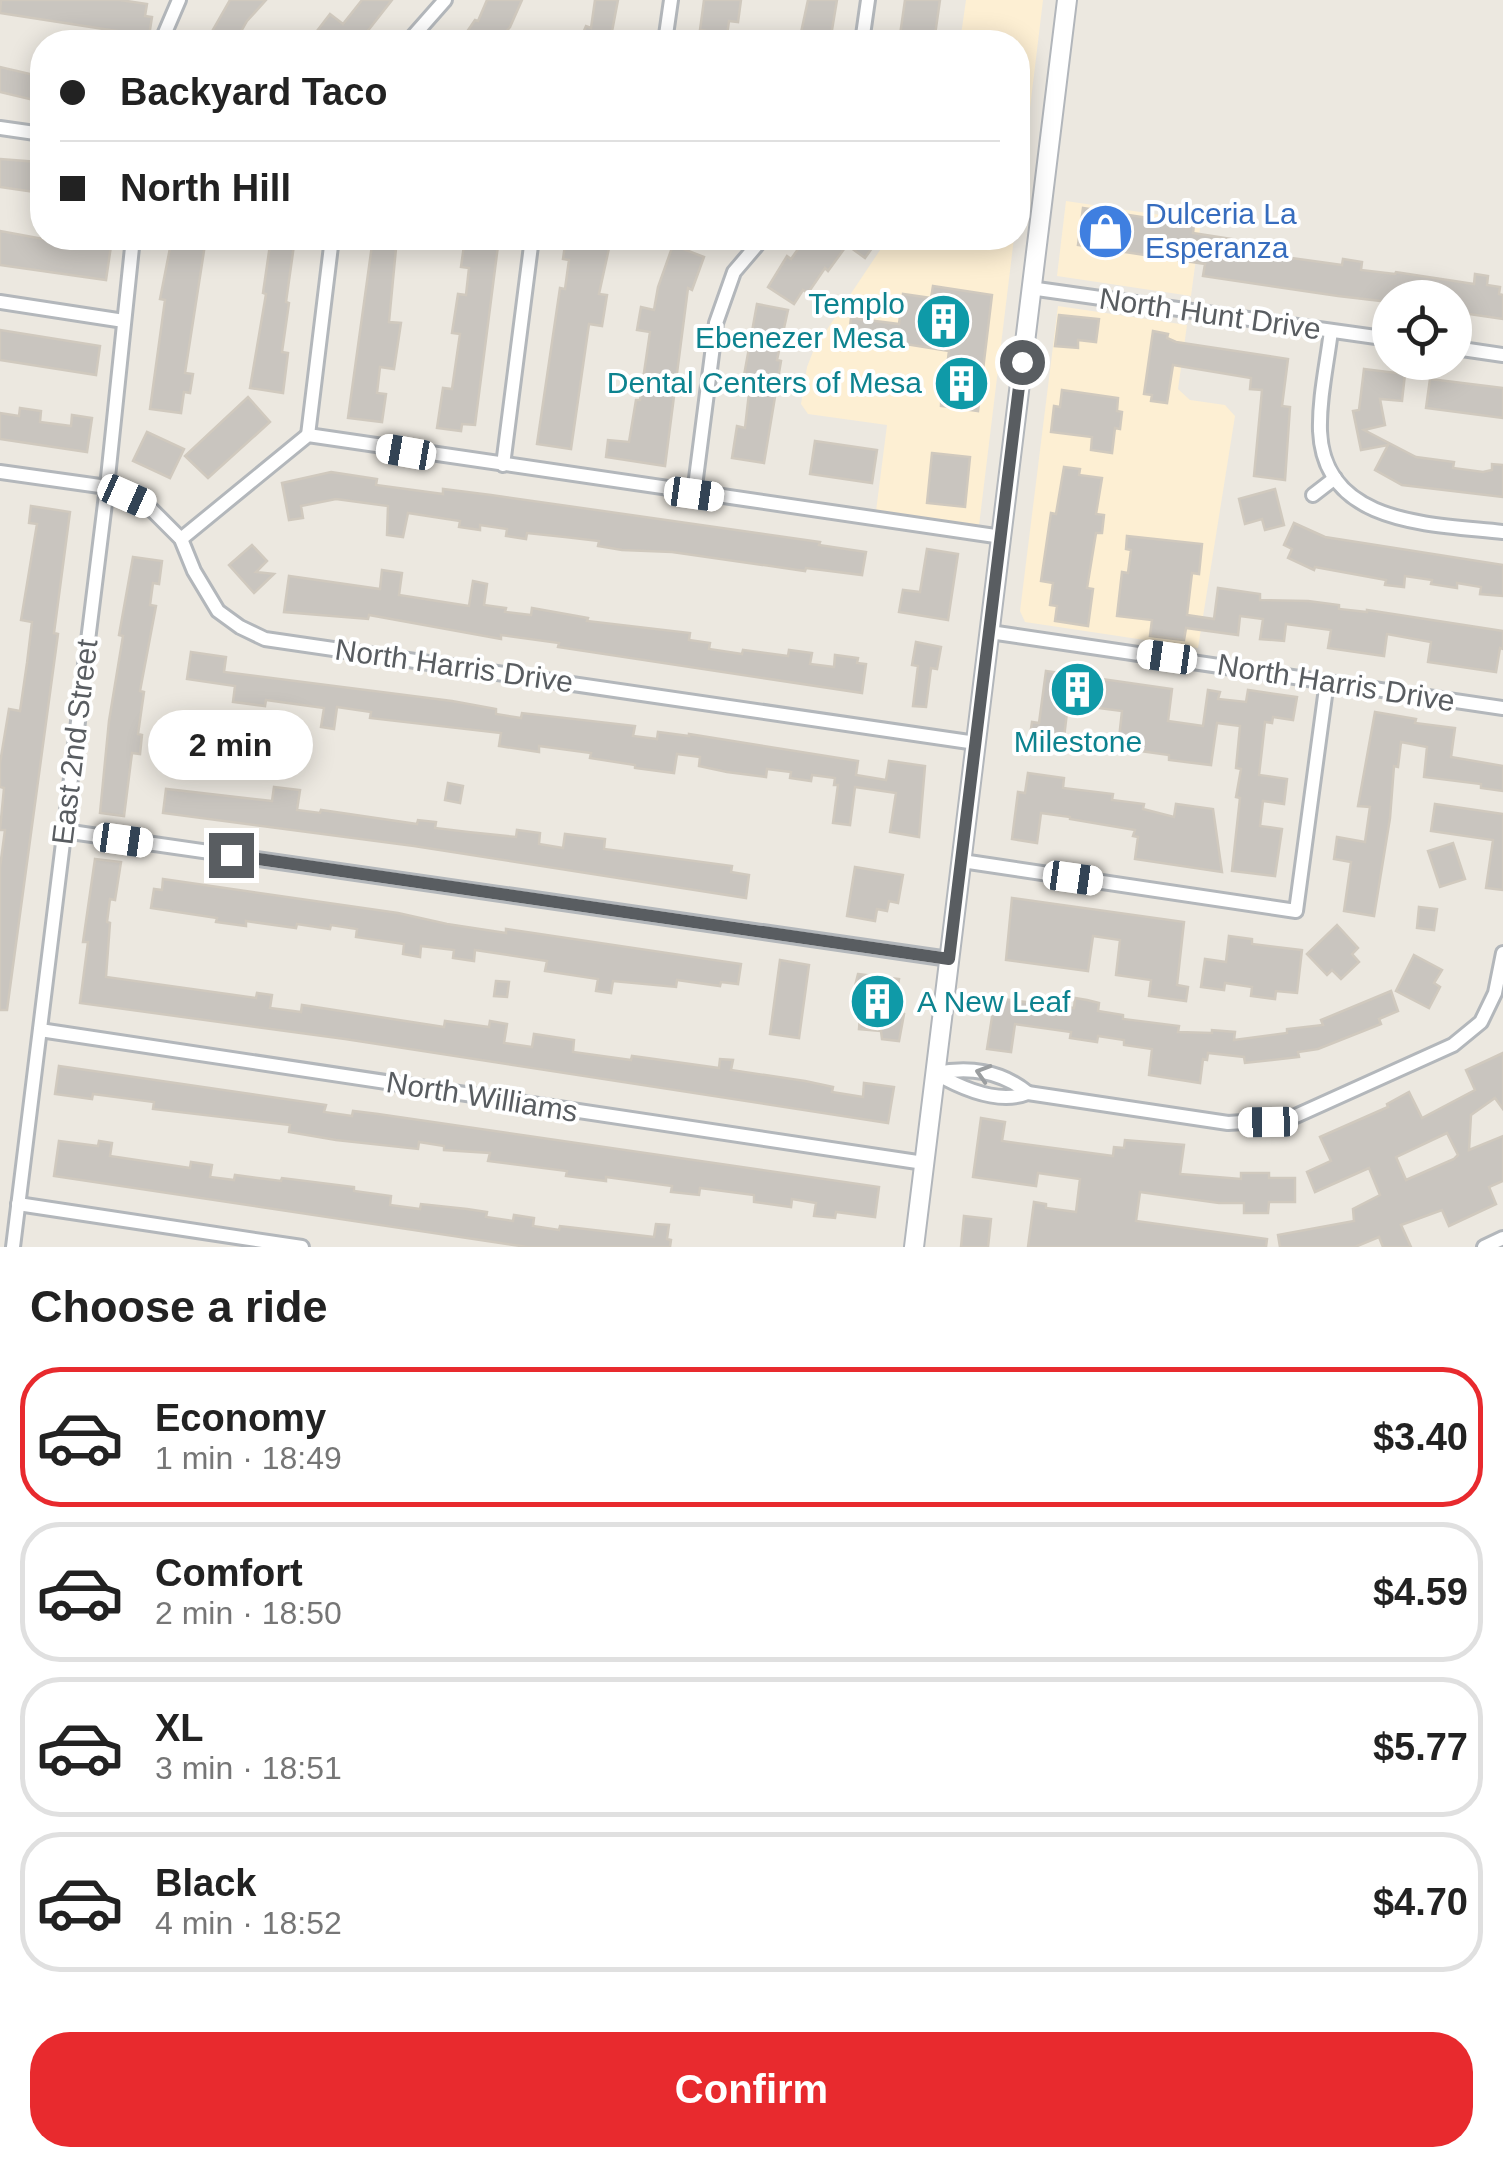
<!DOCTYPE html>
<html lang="en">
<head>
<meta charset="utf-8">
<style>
  body { margin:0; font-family:Helvetica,sans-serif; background:#f2f2f2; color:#222; height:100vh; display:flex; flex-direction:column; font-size:38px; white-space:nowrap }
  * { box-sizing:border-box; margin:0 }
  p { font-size:32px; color:#767676 }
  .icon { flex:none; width:55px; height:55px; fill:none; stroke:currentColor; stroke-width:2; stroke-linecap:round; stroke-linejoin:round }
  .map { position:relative; height:1247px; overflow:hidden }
  .sheet { display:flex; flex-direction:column; background:#fff; flex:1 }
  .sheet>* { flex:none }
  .banner { position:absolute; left:30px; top:30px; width:1000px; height:220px; border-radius:40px; box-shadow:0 5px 25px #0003; display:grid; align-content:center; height:220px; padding:0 30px; background:#fff }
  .fabs { position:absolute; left:1372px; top:280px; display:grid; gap:20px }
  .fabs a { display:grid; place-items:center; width:100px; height:100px; border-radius:50%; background:#fff; box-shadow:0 5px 25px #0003; font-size:50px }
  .end { position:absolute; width:45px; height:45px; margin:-22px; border:12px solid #595d61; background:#fff; box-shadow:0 0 0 5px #fff }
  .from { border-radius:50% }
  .bubble { position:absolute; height:70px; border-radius:35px; background:#fff; box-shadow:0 5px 25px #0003; font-size:32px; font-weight:700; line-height:70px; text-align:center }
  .car { position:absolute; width:30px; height:60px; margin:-30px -15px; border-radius:12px; box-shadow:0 0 8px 2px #0007; background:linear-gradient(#fff 24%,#345 0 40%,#fff 0 76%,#345 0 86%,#fff 0) }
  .banner b { display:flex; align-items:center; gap:35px; height:95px; font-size:38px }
  .banner b+b { border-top:2px solid #e0e0e0 }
  .banner i { width:25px; height:25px; background:#222 }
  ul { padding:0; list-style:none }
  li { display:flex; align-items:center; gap:30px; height:140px; margin:0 20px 15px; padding:0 10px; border:5px solid #e0e0e0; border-radius:40px }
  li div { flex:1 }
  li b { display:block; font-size:38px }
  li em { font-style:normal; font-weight:700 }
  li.current { border-color:#e82a2e }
  li>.icon { width:90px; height:90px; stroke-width:1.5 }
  h2 { padding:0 30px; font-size:45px; line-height:120px }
  .primary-button { display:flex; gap:20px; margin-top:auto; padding:20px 30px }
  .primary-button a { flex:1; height:115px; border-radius:40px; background:#e82a2e; color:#fff; font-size:40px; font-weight:700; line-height:115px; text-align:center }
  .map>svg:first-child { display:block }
  .commercial { fill:#fdefd3 }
  .building { fill:#c9c5bf; stroke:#d0c9be; stroke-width:2.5; fill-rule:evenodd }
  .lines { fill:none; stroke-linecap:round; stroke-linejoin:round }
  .minor-casing { stroke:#b3b7bb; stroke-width:18 }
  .secondary-casing { stroke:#b2b6bb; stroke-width:22 }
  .minor { stroke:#fff; stroke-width:12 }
  .secondary { stroke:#fff; stroke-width:18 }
  .oneway { stroke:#9b9ea0 }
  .route { stroke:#595d61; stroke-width:12 }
  .labels { text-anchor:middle; stroke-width:8; stroke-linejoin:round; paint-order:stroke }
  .shop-label { font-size:30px; fill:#366cbe; stroke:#fff; text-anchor:start }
  .culture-label { font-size:30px; fill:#0d838f; stroke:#fff; text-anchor:end }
  .street-label { font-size:30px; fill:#595d61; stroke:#fff }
</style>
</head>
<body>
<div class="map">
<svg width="1503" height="1247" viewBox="0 0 1503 1247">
  <rect width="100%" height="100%" fill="#ece8e0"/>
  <g class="commercial">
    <polygon points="966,0 1043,0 1018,208 1018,42 960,42"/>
    <polygon points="1066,201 1201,221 1191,296 1057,276"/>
    <polygon points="888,238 1014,238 978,534 875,519 887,425 808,414 801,404 807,367 814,349"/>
    <polygon points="1058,306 1187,325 1178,389 1190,400 1225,405 1235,416 1198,648 1025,622 1020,611"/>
  </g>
  <g class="building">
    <polygon points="1,0 120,0 147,4 145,16 152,17 149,36 0,13"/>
    <polygon points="230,0 266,0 247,21 235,42 206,42"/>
    <polygon points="362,0 392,0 359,42 332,42 317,31 330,14 343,24"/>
    <polygon points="487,0 522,0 510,27 497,42 460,42 475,20 478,21"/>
    <polygon points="595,0 618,0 610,42 579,42 586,26 591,28"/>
    <polygon points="704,0 741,0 738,22 729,21 726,42 703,42 706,31 700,30"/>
    <polygon points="808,0 837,0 830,42 799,42"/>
    <polygon points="905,0 940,0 934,42 899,42"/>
    <polygon points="35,64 42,65 42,102 0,92 0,67 34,75"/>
    <polygon points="0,159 38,162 37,172 42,173 42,193 0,187"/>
    <polygon points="1083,208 1194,225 1193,233 1232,239 1232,244 1278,251 1277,256 1342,265 1343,259 1362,262 1361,270 1395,274 1396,272 1474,284 1475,274 1488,276 1487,285 1500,287 1499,294 1503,295 1503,319 1455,312 1455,298 1390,298 1390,302 1338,296 1203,276 1205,264 1078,245"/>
    <polygon points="0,231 81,246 82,241 111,246 106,280 0,265"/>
    <polygon points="172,238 206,238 185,373 193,374 190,393 184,392 181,413 150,409 165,300 160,299"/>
    <polygon points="271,238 295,238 286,302 289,303 282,352 288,353 283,393 250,388 266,294 263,293"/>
    <polygon points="373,238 397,238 389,322 401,323 394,369 380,367 377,393 386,394 382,422 348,418"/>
    <polygon points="465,238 499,238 475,425 462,424 461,431 437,428 443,388 452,389 460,334 452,333 458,294 466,295 469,268 461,267"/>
    <polygon points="566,238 611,239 599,294 607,295 602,326 589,324 571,449 537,444 560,288 565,289 569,260 563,259"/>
    <polygon points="806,238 865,238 875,244 865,258 847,245 828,271 825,268 808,293 803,290 794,304 768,287 787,256 791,259"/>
    <polygon points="673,245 704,257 692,290 688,288 665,466 606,457 608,440 629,442 636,400 640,400 650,332 637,330 641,307 654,310 658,287"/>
    <polygon points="933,286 992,295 978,411 941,406 942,375 946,375 949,351 849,335 851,318 899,324 903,294 931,298"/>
    <polygon points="757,304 788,310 777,360 781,361 764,463 732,458 737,426 745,428 749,393 741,392"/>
    <polygon points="1059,315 1099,319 1096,342 1078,340 1078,348 1055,346"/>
    <polygon points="0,330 100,346 96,375 0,360"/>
    <polygon points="1153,331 1168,334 1167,338 1176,342 1288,359 1282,406 1290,407 1285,480 1254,476 1262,390 1250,389 1251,378 1173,365 1167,403 1151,401 1152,395 1144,394"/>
    <polygon points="1364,369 1405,374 1402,401 1380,399 1385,425 1364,430 1416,457 1454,462 1453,468 1483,472 1492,470 1492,464 1503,465 1503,497 1402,485 1375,470 1388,445 1361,450 1353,411 1359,410"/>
    <polygon points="1430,379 1503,388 1503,418 1426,408"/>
    <polygon points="1062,390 1118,398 1117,411 1122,412 1120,429 1115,428 1112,453 1091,450 1092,437 1051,432 1054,406 1060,407"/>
    <polygon points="248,397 270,422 208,478 185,456"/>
    <polygon points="20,408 41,411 40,422 71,426 72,415 92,418 87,452 0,439 0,413 19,416"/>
    <polygon points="147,432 184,449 170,478 133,461"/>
    <polygon points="815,441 877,450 872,483 810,474"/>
    <polygon points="932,453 970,457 965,507 927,503"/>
    <polygon points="1064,467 1080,469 1079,475 1102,478 1096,514 1104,515 1102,533 1096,533 1087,588 1093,589 1088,626 1055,621 1057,606 1050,605 1053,583 1041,581 1051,513 1056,514"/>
    <polygon points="331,472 377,479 376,485 443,494 443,489 491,495 820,542 819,545 866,552 862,575 806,568 805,571 672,552 622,550 598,546 599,541 565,537 527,533 526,539 506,536 507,529 480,525 480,530 459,527 460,521 408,513 403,537 387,535 388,506 336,499 301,506 303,518 289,520 282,483"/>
    <polygon points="1275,489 1284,525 1265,530 1262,519 1245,524 1239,499"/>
    <polygon points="31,506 70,512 54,633 58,634 7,1010 0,1010 0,867 5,830 0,830 4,788 0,787 0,763 9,709 20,711 27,663 32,622 21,620 37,524 29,523"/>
    <polygon points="1294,523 1325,537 1503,565 1503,596 1480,594 1481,587 1457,583 1457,588 1431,584 1432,580 1405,576 1404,587 1385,585 1386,580 1315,567 1314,570 1288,558 1292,549 1284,545"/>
    <polygon points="1127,536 1202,544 1199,574 1192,573 1187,615 1214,619 1218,588 1260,594 1260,600 1308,601 1339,605 1339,609 1367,612 1367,610 1503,631 1503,649 1500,648 1496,672 1428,662 1431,642 1387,634 1384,656 1328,648 1331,630 1286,624 1284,641 1260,639 1263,619 1240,616 1238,635 1186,628 1184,640 1150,636 1152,620 1117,616 1122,572 1128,573 1131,550 1126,549"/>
    <polygon points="252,545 267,561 256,572 274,574 254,593 229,565"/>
    <polygon points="927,549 958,554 948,620 899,612 903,590 920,592"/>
    <polygon points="133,557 162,561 159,584 153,583 150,605 156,606 140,691 144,692 138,734 142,735 140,754 132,753 124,816 100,813 109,721 123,636 119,635"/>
    <polygon points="382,570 402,573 399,595 469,606 473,581 487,584 484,605 506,608 505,612 531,615 532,608 588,618 587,621 690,633 689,640 710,643 709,649 742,654 743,650 788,656 789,650 812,653 810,664 834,667 835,655 858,658 857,663 866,664 862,693 558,647 559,643 501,635 501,639 369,615 368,619 284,612 289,576 380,589"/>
    <polygon points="916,642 941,647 937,669 931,668 926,707 913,706 918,666 912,665"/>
    <polygon points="191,652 226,657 224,672 452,701 496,709 496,714 521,718 522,713 635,726 633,736 657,739 658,732 689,736 689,734 858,761 856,775 886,780 889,761 925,766 919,837 890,832 896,793 855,787 850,825 833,823 838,785 834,785 835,778 812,775 811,781 790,778 791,772 767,769 766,777 727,772 699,766 700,757 677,754 674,773 635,768 635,765 590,758 591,753 539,746 539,752 499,746 501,733 370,718 371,712 337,707 334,729 321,727 324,708 266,700 265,706 233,702 235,686 187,679"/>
    <polygon points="1046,671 1172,689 1168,721 1203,726 1208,690 1220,692 1218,699 1246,702 1248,690 1297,697 1293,720 1273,717 1272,723 1265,722 1262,749 1259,775 1287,779 1284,804 1263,801 1260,826 1282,829 1275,876 1232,871 1240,798 1236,797 1241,769 1236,768 1240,726 1217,723 1211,765 1169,760 1169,755 1118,748 1122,711 1068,704 1063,746 1029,743 1032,722 1039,723"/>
    <polygon points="1375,712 1416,719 1415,723 1455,728 1451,757 1503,766 1503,791 1481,788 1481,784 1424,777 1427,747 1401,742 1398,767 1394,766 1390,818 1374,916 1344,911 1351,862 1334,859 1337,837 1365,842 1370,807 1358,806"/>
    <polygon points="1028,773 1064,778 1063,788 1113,794 1112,800 1144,804 1143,809 1174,817 1176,804 1213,809 1222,872 1135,859 1138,837 1133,836 1135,830 1070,819 1070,817 1041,813 1037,843 1012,839 1018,792 1025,793"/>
    <polygon points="448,783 463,786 460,803 445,800"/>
    <polygon points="274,787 300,790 297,810 320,813 321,810 417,824 418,820 436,822 435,828 468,832 516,837 517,830 540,833 539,844 563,848 565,834 605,839 604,849 732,866 731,872 749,875 746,898 414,846 163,813 166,789 272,801"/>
    <polygon points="1435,804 1503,814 1503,890 1486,888 1493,840 1431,831"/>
    <polygon points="1453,843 1465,879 1440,887 1428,851"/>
    <polygon points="95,859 121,862 115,900 110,899 107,922 110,923 106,977 256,998 257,993 272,995 270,1008 301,1012 302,1005 444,1027 445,1021 489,1027 490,1021 507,1024 504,1043 532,1047 534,1034 574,1040 573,1052 631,1060 632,1056 719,1068 720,1059 733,1060 731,1070 805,1081 833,1087 832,1092 863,1097 864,1083 894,1087 888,1123 345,1039 80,1003 88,942 83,942"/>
    <polygon points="855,867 903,875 898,903 889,901 887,911 877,909 875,921 847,916"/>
    <polygon points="163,879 398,913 447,924 506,933 506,929 741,964 738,984 721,982 720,986 677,980 676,987 613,981 611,993 596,991 598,979 545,971 547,961 475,950 474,961 453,958 454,950 421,946 420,957 403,954 404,944 356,937 357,929 331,925 330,929 297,924 296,928 246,921 246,926 216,922 217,918 151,908 154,889 162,890"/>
    <polygon points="1012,898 1184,922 1177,985 1188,987 1186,1001 1149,996 1151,980 1116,975 1120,940 1093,936 1088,971 1006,960"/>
    <polygon points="1419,907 1437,909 1434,930 1417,928"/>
    <polygon points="1337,925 1358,948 1352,954 1359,962 1341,979 1332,970 1327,975 1307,954"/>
    <polygon points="1229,936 1252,939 1252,944 1302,950 1297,993 1276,991 1275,999 1251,996 1252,987 1225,983 1224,990 1201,987 1205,959 1226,962"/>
    <polygon points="1414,955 1442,970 1434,983 1440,987 1429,1008 1396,991"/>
    <polygon points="780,960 809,965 799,1038 770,1034"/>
    <polygon points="858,974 899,979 893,1012 904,1014 899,1041 882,1039 881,1031 859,1029 862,992 854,990"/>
    <polygon points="496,981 509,982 507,997 494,996"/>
    <polygon points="1391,991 1398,1011 1379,1019 1381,1024 1318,1049 1298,1052 1299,1057 1245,1063 1244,1057 1208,1053 1207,1060 1203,1059 1200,1083 1149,1075 1152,1049 1124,1045 1124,1040 1098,1036 1097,1042 1070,1038 1071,1032 1015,1024 1011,1052 987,1049 995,998 1074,1008 1075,998 1087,1000 1099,1003 1098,1011 1123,1015 1123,1019 1179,1026 1178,1032 1212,1033 1212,1030 1235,1032 1234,1040 1287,1033 1287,1029 1323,1025 1321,1020"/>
    <path d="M1503,1053V1109L1495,1098L1471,1115L1469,1150L1503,1136V1181L1489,1187L1496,1204L1449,1226L1442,1210L1401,1225L1411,1247H1383L1379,1237L1355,1247H1280L1278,1235L1354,1221L1353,1209L1380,1195L1369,1168L1315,1192L1307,1172L1331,1161L1320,1137L1388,1107L1387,1104L1409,1092L1422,1118L1475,1090L1466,1070ZM1447,1133L1458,1155L1454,1159L1406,1180L1396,1157Z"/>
    <polygon points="59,1066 326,1105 324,1112 352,1116 353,1111 378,1114 879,1187 875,1217 836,1212 835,1218 814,1216 816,1203 792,1199 791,1207 754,1202 754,1195 700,1188 699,1195 671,1192 672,1186 606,1177 606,1181 566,1176 567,1171 488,1161 490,1153 444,1150 444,1146 419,1142 418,1149 336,1140 289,1132 290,1125 153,1109 154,1102 93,1094 92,1099 55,1094"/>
    <polygon points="981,1118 1005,1122 1002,1141 1113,1156 1114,1147 1124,1148 1125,1140 1184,1145 1180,1174 1241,1179 1241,1173 1269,1173 1269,1178 1295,1178 1295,1202 1269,1202 1268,1213 1244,1213 1244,1203 1219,1203 1140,1192 1136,1221 1267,1239 1266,1247 1028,1247 1034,1202 1046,1204 1046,1208 1076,1212 1080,1179 1038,1173 1036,1186 973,1177"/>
    <polygon points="59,1141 98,1146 99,1141 112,1143 110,1156 190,1168 191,1162 212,1165 210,1177 234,1180 235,1175 281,1181 282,1178 354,1187 354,1191 391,1196 390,1205 420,1209 421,1204 467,1209 487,1212 486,1217 513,1221 514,1215 534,1218 533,1226 559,1230 560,1226 654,1237 656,1224 669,1225 667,1239 671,1240 670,1247 527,1247 54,1176"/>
    <polygon points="964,1216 991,1219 988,1247 961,1247"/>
  </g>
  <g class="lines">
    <defs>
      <g id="minor">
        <polyline points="161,42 179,0"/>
        <polyline points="408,42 445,0"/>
        <polyline points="665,42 671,0"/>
        <polyline points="862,42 868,0"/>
        <polyline points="0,128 42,134"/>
        <polyline points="1030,288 1390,339"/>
        <polyline points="0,302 124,321"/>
        <path d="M1331,331C1327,364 1319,398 1320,431C1324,526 1433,524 1503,532"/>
        <polyline points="1455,348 1503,355"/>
        <polyline points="308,435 332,238"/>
        <polyline points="503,465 532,238"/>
        <polyline points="0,472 107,487 148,506 181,539 194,571 218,611 240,627 265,639 976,743"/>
        <polyline points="694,494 716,323 734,272 763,238"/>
        <polyline points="1313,495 1335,478"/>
        <polyline points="181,539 308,435 1002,537"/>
        <polyline points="990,632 1503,708"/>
        <polyline points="64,831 949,959"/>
        <polyline points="962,861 1296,911 1327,681"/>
        <polyline points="40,1030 924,1163"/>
        <path d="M935,1073C961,1088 998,1105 1028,1093L1228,1123L1289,1119L1453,1045L1481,1022L1495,993L1503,953"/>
        <path d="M935,1073C969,1067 1000,1070 1028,1093"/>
        <polyline points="18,1204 302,1247"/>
        <polyline points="13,1247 107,487 133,238"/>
        <polyline points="1484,1247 1503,1238"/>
      </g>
      <polyline id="secondary" points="914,1247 1067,0"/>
    </defs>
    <use href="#minor" class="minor-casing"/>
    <use href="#secondary" class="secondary-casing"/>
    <use href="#minor" class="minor"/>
    <use href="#secondary" class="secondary"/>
  </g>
  <defs><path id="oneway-chevron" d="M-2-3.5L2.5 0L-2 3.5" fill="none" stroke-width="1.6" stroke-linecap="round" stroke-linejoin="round" transform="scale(2.5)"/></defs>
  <use class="oneway" href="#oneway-chevron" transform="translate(983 1073) rotate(-163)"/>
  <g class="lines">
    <polyline class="route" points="231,855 949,959 1022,362"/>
  </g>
  <defs>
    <symbol id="shop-disc" viewBox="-11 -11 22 22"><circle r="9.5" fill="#3f7fe0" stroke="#fff"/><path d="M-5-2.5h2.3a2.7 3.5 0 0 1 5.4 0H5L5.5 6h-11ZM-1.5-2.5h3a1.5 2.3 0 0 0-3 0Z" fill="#fff"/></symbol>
    <symbol id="building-disc" viewBox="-11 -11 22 22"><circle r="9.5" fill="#0f9aa8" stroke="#fff"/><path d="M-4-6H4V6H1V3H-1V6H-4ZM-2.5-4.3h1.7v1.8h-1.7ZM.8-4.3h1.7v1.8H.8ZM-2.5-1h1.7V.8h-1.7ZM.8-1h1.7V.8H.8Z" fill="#fff"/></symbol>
  </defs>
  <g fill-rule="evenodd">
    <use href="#shop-disc" x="1074" y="200" width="63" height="63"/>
    <use href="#building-disc" x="912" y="290" width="63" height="63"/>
    <use href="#building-disc" x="930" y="352" width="63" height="63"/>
    <use href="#building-disc" x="1046" y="658" width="63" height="63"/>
    <use href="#building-disc" x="846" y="970" width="63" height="63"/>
  </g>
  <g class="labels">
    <g class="shop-label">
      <text x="1145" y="224">Dulceria La<tspan x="1145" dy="34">Esperanza</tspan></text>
    </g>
    <g class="culture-label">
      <text x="905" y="314">Templo<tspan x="905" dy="34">Ebenezer Mesa</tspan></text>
      <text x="922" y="393">Dental Centers of Mesa</text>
      <text x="1078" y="752" text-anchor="middle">Milestone</text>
      <text x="917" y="1012" text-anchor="start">A New Leaf</text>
    </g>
    <g class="street-label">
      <text transform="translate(1210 314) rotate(8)" y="10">North Hunt Drive</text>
      <text transform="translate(454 666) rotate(8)" y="10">North Harris Drive</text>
      <text transform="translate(1336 683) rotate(9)" y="10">North Harris Drive</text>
      <text transform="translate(75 742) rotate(-83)" y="10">East 2nd Street</text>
      <text transform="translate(482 1097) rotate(9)" y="10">North Williams</text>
    </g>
  </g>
</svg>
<div class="fabs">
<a><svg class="icon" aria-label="locate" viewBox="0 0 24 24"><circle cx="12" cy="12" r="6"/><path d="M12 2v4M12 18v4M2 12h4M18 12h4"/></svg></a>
</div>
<i class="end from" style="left:1022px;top:362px"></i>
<i class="end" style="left:231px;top:855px"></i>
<div class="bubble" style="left:148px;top:710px;width:165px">2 min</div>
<i class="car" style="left:406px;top:452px;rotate:280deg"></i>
<i class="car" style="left:694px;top:494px;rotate:98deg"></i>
<i class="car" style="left:127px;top:496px;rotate:114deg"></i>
<i class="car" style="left:1167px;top:657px;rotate:278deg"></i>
<i class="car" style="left:123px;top:840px;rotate:98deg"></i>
<i class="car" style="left:1073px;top:878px;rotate:98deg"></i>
<i class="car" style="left:1268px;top:1122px;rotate:269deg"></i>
<div class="banner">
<b><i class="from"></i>Backyard Taco</b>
<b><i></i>North Hill</b>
</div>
</div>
<section class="sheet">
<h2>Choose a ride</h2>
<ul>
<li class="current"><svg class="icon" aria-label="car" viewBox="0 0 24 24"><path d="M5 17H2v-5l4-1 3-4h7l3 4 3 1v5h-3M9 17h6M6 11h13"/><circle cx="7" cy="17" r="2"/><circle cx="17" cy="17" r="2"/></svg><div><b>Economy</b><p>1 min · 18:49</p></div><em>$3.40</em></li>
<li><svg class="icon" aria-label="car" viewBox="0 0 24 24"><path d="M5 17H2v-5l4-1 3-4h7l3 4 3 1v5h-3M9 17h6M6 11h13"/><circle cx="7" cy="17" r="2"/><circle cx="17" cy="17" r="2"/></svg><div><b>Comfort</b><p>2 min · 18:50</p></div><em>$4.59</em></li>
<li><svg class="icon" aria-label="car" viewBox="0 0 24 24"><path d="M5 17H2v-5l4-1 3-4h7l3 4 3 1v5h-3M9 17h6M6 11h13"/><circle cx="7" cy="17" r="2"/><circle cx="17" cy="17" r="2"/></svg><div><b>XL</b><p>3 min · 18:51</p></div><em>$5.77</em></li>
<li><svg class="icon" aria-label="car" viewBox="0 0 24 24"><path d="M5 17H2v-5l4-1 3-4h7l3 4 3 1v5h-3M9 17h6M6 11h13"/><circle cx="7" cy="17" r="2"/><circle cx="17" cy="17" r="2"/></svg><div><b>Black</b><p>4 min · 18:52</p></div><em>$4.70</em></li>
</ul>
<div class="primary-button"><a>Confirm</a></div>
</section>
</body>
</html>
